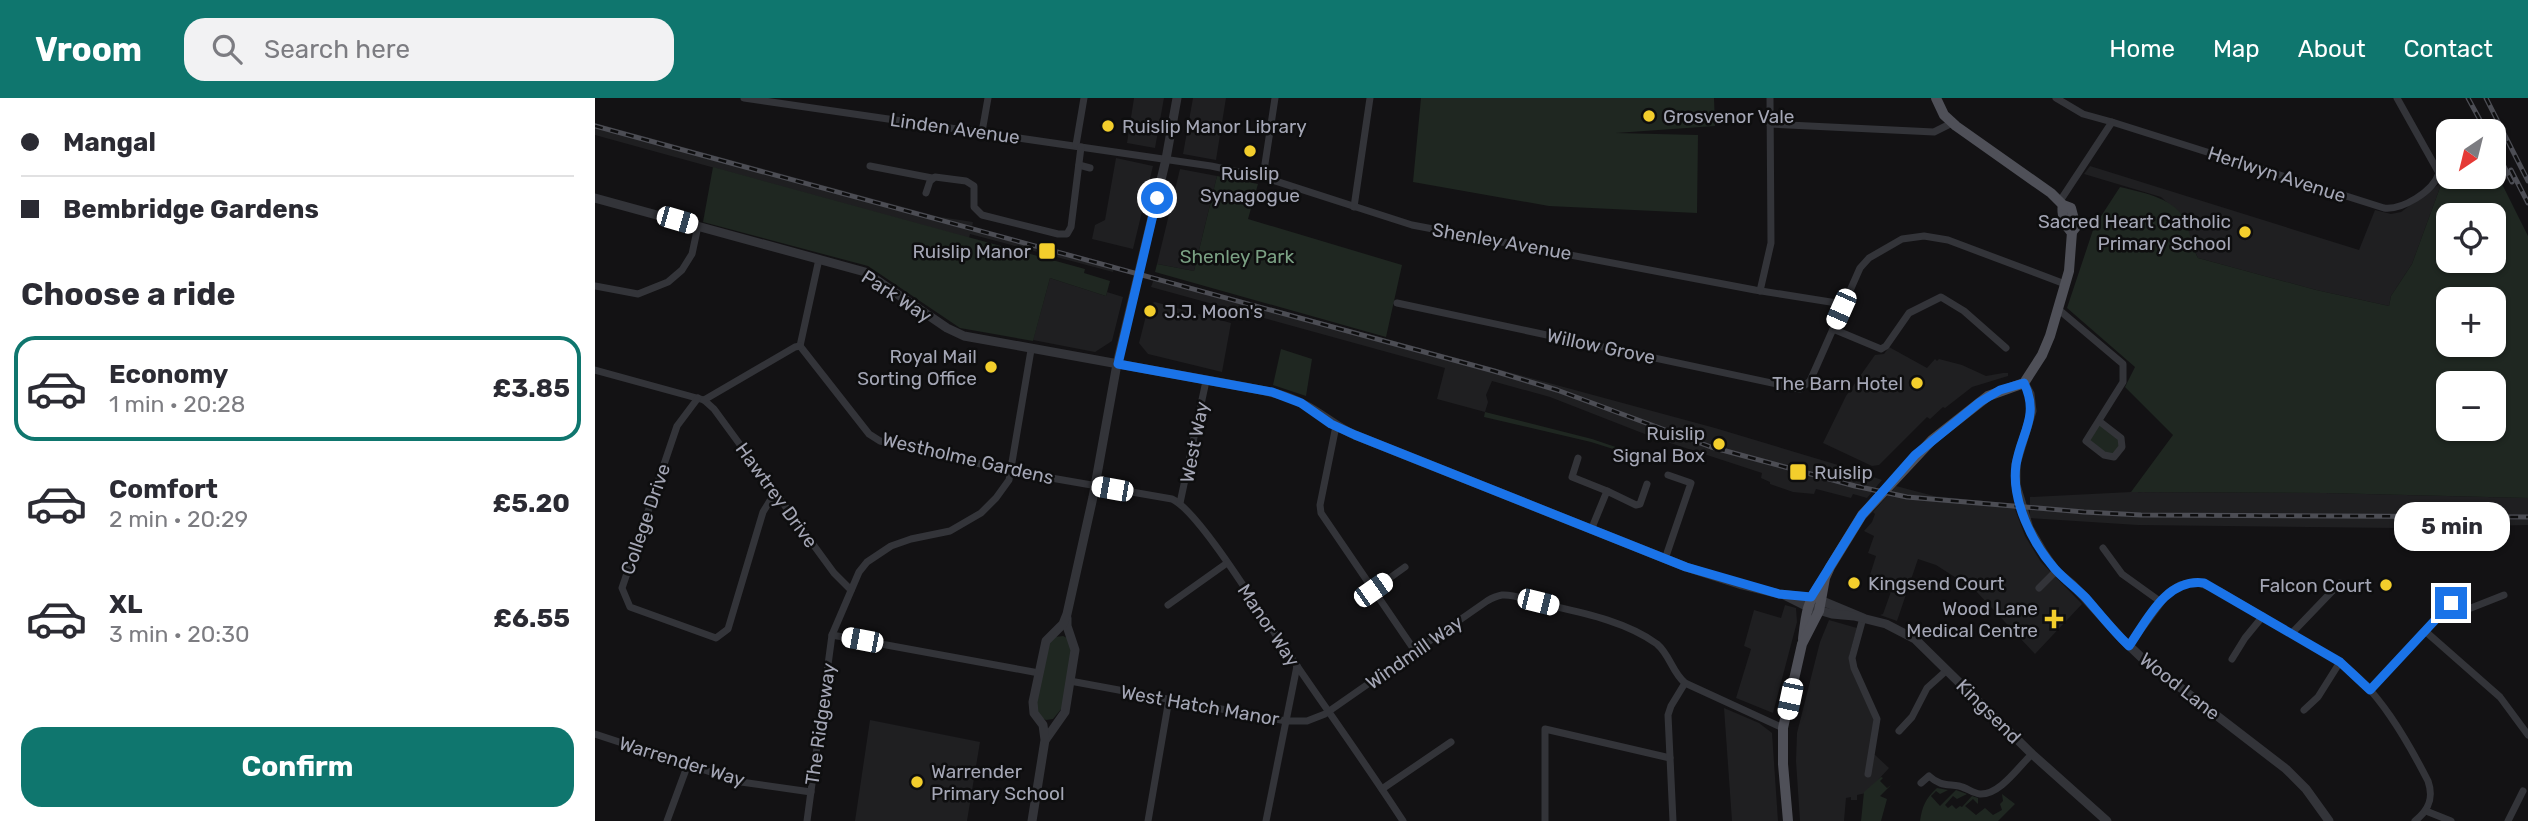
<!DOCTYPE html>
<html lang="en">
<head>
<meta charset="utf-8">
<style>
  body { margin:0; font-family:Rubik,sans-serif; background:#f2f2f3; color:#2b2b33; height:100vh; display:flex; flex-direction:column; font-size:26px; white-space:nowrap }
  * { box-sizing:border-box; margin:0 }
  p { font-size:23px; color:#7c7c81 }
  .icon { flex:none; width:38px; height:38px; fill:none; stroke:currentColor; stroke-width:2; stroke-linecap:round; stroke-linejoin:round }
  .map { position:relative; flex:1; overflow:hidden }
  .details { display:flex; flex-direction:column; background:#fff; width:595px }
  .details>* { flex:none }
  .guide { display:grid; align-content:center; height:154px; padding:0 21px; background:#fff }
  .needle { width:46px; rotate:215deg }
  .fabs { position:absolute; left:1841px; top:21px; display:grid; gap:14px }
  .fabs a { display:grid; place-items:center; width:70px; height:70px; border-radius:14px; background:#fff; box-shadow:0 2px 5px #0004; font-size:35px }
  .end { position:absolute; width:32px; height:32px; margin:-16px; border:9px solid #1a73e8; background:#fff; box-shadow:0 0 0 4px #fff }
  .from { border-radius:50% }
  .bubble { position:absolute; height:49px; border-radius:21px; background:#fff; box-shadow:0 2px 5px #0004; font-size:23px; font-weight:700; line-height:49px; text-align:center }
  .car { position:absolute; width:21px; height:42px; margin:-21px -10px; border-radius:9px; box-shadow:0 0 5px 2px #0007; background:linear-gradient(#fff 24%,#345 0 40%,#fff 0 76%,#345 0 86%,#fff 0) }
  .guide b { display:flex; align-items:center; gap:24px; height:66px; font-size:26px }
  .guide b+b { border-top:2px solid #e1e1e2 }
  .guide i { width:18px; height:18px; background:#2b2b33 }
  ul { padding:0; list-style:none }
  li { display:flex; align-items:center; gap:21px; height:105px; margin:0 14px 10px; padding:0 7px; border:4px solid transparent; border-radius:21px }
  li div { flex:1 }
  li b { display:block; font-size:26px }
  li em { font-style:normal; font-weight:700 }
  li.active { border-color:#0f766e }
  li>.icon { width:63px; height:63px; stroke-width:1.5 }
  h2 { padding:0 21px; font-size:32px; line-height:84px }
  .primary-button { display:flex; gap:14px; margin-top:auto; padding:14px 21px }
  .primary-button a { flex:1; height:80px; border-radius:21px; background:#0f766e; color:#fff; font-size:28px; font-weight:700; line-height:80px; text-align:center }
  header { display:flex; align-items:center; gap:42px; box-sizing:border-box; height:98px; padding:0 35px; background:#0f766e; color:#fff }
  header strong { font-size:33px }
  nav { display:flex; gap:38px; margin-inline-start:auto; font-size:24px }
  .search { width:490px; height:63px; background:#f2f2f3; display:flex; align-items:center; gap:18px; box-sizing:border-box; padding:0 24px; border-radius:21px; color:#7c7c81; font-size:26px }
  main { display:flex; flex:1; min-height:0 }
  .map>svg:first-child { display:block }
  .built { fill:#1f1f21 }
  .green { fill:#1f2721; fill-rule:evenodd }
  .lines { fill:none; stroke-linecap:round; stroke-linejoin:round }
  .minor { stroke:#333439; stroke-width:7 }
  .tertiary { stroke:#333439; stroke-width:9 }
  .primary { stroke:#4f5058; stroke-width:10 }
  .rail-casing { stroke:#4c4d54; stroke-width:5 }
  .rail { stroke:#0e0e0f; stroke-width:2.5; stroke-dasharray:8; stroke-linecap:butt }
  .route { stroke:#1a73e8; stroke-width:9 }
  .poi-dot { fill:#f3ce2c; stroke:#0e0e0f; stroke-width:2.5 }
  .labels { text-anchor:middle; stroke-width:5; stroke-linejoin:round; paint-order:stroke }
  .poi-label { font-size:19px; fill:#a4a6b5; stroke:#0e0e0f; text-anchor:end }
  .street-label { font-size:19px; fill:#a4a6b5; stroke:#0e0e0f }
  .park-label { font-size:19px; fill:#7aa083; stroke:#0e0e0f }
</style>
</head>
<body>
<header>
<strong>Vroom</strong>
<div class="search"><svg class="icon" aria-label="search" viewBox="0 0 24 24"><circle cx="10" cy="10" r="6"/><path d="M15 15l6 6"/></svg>Search here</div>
<nav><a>Home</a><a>Map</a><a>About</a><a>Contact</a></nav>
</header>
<main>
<section class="details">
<div class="guide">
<b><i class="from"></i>Mangal</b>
<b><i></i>Bembridge Gardens</b>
</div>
<h2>Choose a ride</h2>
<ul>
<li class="active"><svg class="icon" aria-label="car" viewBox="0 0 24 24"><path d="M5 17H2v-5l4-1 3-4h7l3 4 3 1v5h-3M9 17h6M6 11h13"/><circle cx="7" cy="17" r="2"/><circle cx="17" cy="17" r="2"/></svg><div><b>Economy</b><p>1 min · 20:28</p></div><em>£3.85</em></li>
<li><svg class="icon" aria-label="car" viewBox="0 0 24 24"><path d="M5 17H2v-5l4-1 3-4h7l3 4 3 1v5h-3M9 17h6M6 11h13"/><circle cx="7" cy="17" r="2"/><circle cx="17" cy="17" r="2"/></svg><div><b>Comfort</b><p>2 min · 20:29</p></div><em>£5.20</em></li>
<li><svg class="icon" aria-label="car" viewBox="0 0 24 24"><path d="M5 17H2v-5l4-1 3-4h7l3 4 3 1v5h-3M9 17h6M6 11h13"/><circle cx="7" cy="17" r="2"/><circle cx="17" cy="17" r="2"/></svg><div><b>XL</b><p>3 min · 20:30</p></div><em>£6.55</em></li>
</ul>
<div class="primary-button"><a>Confirm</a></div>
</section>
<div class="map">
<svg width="1933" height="723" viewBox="0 0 1933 723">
  <rect width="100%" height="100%" fill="#131214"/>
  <g class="built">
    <polygon points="539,0 569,0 560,50 532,45"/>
    <polygon points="598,0 631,0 621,62 588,56"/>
    <polygon points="0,25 345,119 378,124 377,129 520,167 518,174 375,136 374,140 0,37"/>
    <polygon points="521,60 558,68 538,151 497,141 500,127 510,122"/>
    <polygon points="1495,68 1764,152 1780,112 1796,116 1806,114 1847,84 1817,166 1796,198 1794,208 1721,192 1603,160 1595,143 1591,124 1577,109 1566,99 1489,76"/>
    <polygon points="585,71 622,78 599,173 562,166"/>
    <polygon points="560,178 1120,330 1243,367 1287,382 1272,400 1258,396 1256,400 1221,391 1219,396 1198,394 1175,386 1175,384 1166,380 1167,375 1060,340 955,299 897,283 891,297 893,304 890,314 842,301 850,270 556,189"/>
    <polygon points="455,180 511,198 512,194 528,199 517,243 500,254 438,242"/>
    <polygon points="560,204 636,225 627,274 553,256 544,245 554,206"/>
    <polygon points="1294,249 1332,270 1340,261 1342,263 1344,261 1367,267 1391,278 1408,275 1413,275 1413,278 1377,289 1350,310 1348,309 1335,321 1332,319 1284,367 1277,368 1228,345 1251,298 1280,257 1289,256"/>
    <polygon points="1301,388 1339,398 1418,406 1430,438 1446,464 1487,506 1440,556 1380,492 1341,467 1323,461 1302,523 1285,517 1288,516 1298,488 1274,480 1281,458 1273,455 1279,438 1269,433 1277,424 1280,416 1278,414"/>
    <polygon points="1536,394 1731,395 1933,400 1933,427 1802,430 1543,427 1435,420 1435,399"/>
    <polygon points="1190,507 1201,510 1202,524 1178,615 1141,600 1156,551 1149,548 1159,512 1186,520"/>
    <polygon points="1234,522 1262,530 1254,558 1279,621 1274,656 1280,657 1294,670 1271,695 1262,697 1262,702 1256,702 1256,699 1251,700 1249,723 1205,723 1201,663 1202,635 1225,544"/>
    <polygon points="1129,610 1164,625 1177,635 1183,723 1137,723"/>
    <polygon points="275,622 385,644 372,723 260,723"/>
  </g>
  <g class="green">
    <polygon points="826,0 1119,0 1120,28 1021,35 1103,37 1102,115 954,108 818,84"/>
    <polygon points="118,69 490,171 489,175 515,183 511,198 455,180 438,243 365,230 273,168 108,124"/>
    <path d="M1899,70L1933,138V400L1731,395L1536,394L1578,337L1530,289L1540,269L1472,210L1499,129L1525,89C1549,95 1583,100 1592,127C1596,139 1597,149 1603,160L1721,192L1794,208L1796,198L1817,166L1847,84L1853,74V79H1899ZM1853,117H1899V163H1853ZM1853,201H1899V247H1853ZM1853,285H1899V331H1853Z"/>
    <polygon points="622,78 663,86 653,121 807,167 791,239 560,174 562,166 599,173"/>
    <polygon points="686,251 717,261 711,298 678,287"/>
    <polygon points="890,314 997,341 1056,361 1056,363 996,344 889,319"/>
    <polygon points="1504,323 1527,343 1519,359 1491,343"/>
    <polygon points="468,538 474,541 478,550 467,610 458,621 451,622 444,618 441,605 454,544 460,539"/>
    <polygon points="1286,679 1288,680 1285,683 1292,690 1296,687 1285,698 1292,701 1286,723 1266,723 1269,694"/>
    <path d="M1342,690L1353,692L1345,696L1341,693L1336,698L1345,708L1361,692L1372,696L1362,701L1358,698L1350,707L1353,710L1357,707L1361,711L1365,708L1367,709L1377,698L1383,700V706L1378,701L1370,708L1381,717L1390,710L1398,717L1407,712L1405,706L1408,703L1407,696L1420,706L1403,723H1325C1327,709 1330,701 1342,690Z"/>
  </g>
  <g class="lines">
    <g class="minor">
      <polyline points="149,0 616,68 668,79 817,127 1160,192 1248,206"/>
      <polyline points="1461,0 1488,16 1517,24"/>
      <polyline points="1175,26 1339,34 1357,25"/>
      <polyline points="387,34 393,0"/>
      <polyline points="481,47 489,0"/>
      <polyline points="484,67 495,70"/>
      <polyline points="275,68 337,80"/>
      <polyline points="668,79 680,0"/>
      <polyline points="331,95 335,83 340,79 371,83 379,88 379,109 387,117 463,136 472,136 476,129 486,49"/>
      <path d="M1465,103L1517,24L1789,110C1807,112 1838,94 1844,75L1802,0"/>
      <polyline points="759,109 775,0"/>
      <polyline points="0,188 43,196 73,184 87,172 97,156 103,128"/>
      <polyline points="1165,193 1176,145 1175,0"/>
      <polyline points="802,205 1205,291 1215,283 1265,170 1274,160 1307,141 1329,138 1353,142 1470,186"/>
      <polyline points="1463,211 1528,266 1528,284 1491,343 1509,357 1519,359 1527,349 1526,340 1504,323"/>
      <polyline points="1238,231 1286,251 1291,248 1314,215 1346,199 1369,213 1411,250"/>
      <path d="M205,248L274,336L285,343L416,373L577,401C604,413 666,516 687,546C727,605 769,663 808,723"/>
      <polyline points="205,248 224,161"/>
      <polyline points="0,272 109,302 119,311 239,475 256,492"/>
      <polyline points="103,300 82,328 27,490 35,509 121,540 133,531 168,414 179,396"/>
      <polyline points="109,302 200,249 205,248"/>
      <polyline points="741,328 725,407 726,415 820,553"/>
      <polyline points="983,360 977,379 1012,393"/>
      <polyline points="585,405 611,283"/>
      <polyline points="996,432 1012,393 1041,407 1045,406 1052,386"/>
      <polyline points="1508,450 1527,476 1566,504"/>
      <polyline points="1070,461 1096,385 1073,377"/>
      <polyline points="1444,490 1461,473"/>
      <polyline points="778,492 810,469"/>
      <polyline points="573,507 632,465"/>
      <polyline points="1268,520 1257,560 1259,570 1282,621 1273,676"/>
      <polyline points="1830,533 1905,599 1933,637"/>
      <polyline points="1696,536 1745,485"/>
      <polyline points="237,537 444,575"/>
      <path d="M1534,548L1574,494L1585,487L1601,484L1625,493L1745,564C1783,591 1812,642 1833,683C1839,700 1834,712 1820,723"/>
      <polyline points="1637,561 1650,540 1668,518"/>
      <path d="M475,583L691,623H712L730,616L892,503C897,500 901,498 907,497C919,496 933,502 944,505C983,514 1029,522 1062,546C1075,557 1077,574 1090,585L1188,630"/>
      <polyline points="1775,592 1856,505 1876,510 1909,497"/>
      <polyline points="1709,612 1723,599 1745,564"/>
      <polyline points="1304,633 1317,619 1332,590 1352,572"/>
      <polyline points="0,636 146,684 216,694"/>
      <path d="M1326,685L1334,678C1345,688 1351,686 1364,688C1372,690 1378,695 1385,696C1405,697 1424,668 1437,656"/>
      <polyline points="787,691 856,644"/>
      <polyline points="1831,713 1856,723"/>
      <polyline points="72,723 93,666"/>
      <polyline points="212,723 237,537 264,474 272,464 296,448 316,441 355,433 386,415 401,400 414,382 436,252"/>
      <polyline points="553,723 574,601"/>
      <polyline points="671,723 702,568"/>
      <polyline points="950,723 950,631 1075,660"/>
      <polyline points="1078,723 1073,617 1076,608 1090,585"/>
      <polyline points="1913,723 1928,693"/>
    </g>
    <g class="tertiary">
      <path d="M0,100L270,174L352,230L369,238L650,289C670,293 690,296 708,306C727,315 741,329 760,337L1091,469L1147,487L1184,496L1220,500L1268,520"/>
      <polyline points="1429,285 1435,296 1437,313 1421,366 1421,387 1434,430 1448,454 1461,473 1478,487 1526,540 1547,560 1691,671 1711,691 1734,723"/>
      <polyline points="1189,497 1213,509 1237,516 1259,518 1291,526 1320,541 1437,656 1512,723"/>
      <polyline points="451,641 470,614 480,552 472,528 472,520"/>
      <polyline points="437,723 450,642 448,627 439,615 438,604 451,543 468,526 472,516 498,399 522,266 571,61 582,0"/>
    </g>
    <g class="primary">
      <path d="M1468,107C1466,115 1470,129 1477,134"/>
      <path d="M1208,541C1211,514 1212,504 1228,482"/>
      <polyline points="1193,723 1188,666 1188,630 1207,546 1224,513 1230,480 1235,469 1267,417 1337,342 1393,298 1429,285 1447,257 1455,238 1474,173 1477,134 1481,129 1476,110 1468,107 1456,95 1361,28 1349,17 1341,0"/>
    </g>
    <defs>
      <g id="rail">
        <polyline points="1873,0 1891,33"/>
        <polyline points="1891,0 1933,83"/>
        <polyline points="0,28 899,273 962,292 1116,349 1260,388 1312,399 1489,414 1546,417 1933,419"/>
        <polyline points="1899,49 1917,84"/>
        <polyline points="1916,72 1933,105"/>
      </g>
    </defs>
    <use href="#rail" class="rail-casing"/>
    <use href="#rail" class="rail"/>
  </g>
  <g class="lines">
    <path class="route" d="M562,100L523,266L677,294L706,305L736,326L760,337L1091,469L1184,496L1216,499L1267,417L1320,357L1385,304L1405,292L1429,285C1445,318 1426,335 1421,367C1416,402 1437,445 1460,471C1469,481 1481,490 1491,500C1505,516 1518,533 1534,548C1552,522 1571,480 1609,485L1745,564L1775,592L1856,505"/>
  </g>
  <g class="poi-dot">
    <circle cx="1054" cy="18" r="7"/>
    <circle cx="513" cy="28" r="7"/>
    <circle cx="655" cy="53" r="7"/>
    <circle cx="1650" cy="134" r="7"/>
    <rect x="443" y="144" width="18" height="18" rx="3.5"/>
    <circle cx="555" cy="213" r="7"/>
    <circle cx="396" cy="269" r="7"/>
    <circle cx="1322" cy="285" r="7"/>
    <circle cx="1124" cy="346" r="7"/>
    <rect x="1194" y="365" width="18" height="18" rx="3.5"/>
    <circle cx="1259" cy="485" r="7"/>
    <circle cx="1791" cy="487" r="7"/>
    <path d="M1455.5 510.5h7v7h7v7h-7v7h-7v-7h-7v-7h7z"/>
    <circle cx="322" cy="684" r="7"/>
  </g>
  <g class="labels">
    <g class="poi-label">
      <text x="1068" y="25" text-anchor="start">Grosvenor Vale</text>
      <text x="527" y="35" text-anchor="start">Ruislip Manor Library</text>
      <text x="655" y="82" text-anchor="middle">Ruislip<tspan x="655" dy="22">Synagogue</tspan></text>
      <text x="1636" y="130">Sacred Heart Catholic<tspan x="1636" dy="22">Primary School</tspan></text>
      <text x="436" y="160">Ruislip Manor</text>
      <text x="569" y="220" text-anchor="start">J.J. Moon's</text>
      <text x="382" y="265">Royal Mail<tspan x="382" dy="22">Sorting Office</tspan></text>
      <text x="1308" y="292">The Barn Hotel</text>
      <text x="1110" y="342">Ruislip<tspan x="1110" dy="22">Signal Box</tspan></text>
      <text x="1219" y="381" text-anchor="start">Ruislip</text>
      <text x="1273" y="492" text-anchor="start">Kingsend Court</text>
      <text x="1777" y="494">Falcon Court</text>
      <text x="1443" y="517">Wood Lane<tspan x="1443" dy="22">Medical Centre</tspan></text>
      <text x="336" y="680" text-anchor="start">Warrender<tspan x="336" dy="22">Primary School</tspan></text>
    </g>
    <g class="street-label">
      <text transform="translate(360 30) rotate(8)" y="7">Linden Avenue</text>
      <text transform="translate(1682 76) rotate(18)" y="7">Herlwyn Avenue</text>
      <text transform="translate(907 143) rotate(10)" y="7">Shenley Avenue</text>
      <text transform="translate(302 198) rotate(33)" y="7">Park Way</text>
      <text transform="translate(1006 248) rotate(12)" y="7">Willow Grove</text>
      <text transform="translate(599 344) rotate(-79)" y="7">West Way</text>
      <text transform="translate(373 360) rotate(13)" y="7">Westholme Gardens</text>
      <text transform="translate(182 397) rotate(54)" y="7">Hawtrey Drive</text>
      <text transform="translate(50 421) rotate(-71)" y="7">College Drive</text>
      <text transform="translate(674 527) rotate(56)" y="7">Manor Way</text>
      <text transform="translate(819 554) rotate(-35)" y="7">Windmill Way</text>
      <text transform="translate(1585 588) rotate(38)" y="7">Wood Lane</text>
      <text transform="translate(605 607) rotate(10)" y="7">West Hatch Manor</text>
      <text transform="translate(1394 613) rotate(45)" y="7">Kingsend</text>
      <text transform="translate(225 626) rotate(-82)" y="7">The Ridgeway</text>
      <text transform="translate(87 663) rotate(17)" y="7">Warrender Way</text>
    </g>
    <g class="park-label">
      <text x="642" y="165">Shenley Park</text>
    </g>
  </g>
</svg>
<div class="fabs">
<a><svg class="needle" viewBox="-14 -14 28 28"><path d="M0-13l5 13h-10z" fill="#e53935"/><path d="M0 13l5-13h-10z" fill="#7c7c81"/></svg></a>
<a><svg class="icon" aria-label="locate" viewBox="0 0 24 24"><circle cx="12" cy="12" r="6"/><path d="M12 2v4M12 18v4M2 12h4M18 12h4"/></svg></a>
<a>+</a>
<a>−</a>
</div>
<i class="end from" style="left:562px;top:100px"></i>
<i class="end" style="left:1856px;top:505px"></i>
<div class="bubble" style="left:1799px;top:404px;width:116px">5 min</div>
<i class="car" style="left:82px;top:122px;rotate:106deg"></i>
<i class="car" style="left:1246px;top:211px;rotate:204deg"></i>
<i class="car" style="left:517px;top:391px;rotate:280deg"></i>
<i class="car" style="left:778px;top:492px;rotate:55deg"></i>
<i class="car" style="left:943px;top:504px;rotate:104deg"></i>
<i class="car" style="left:267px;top:542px;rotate:281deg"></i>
<i class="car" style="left:1195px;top:601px;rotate:192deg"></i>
</div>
</main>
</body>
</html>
